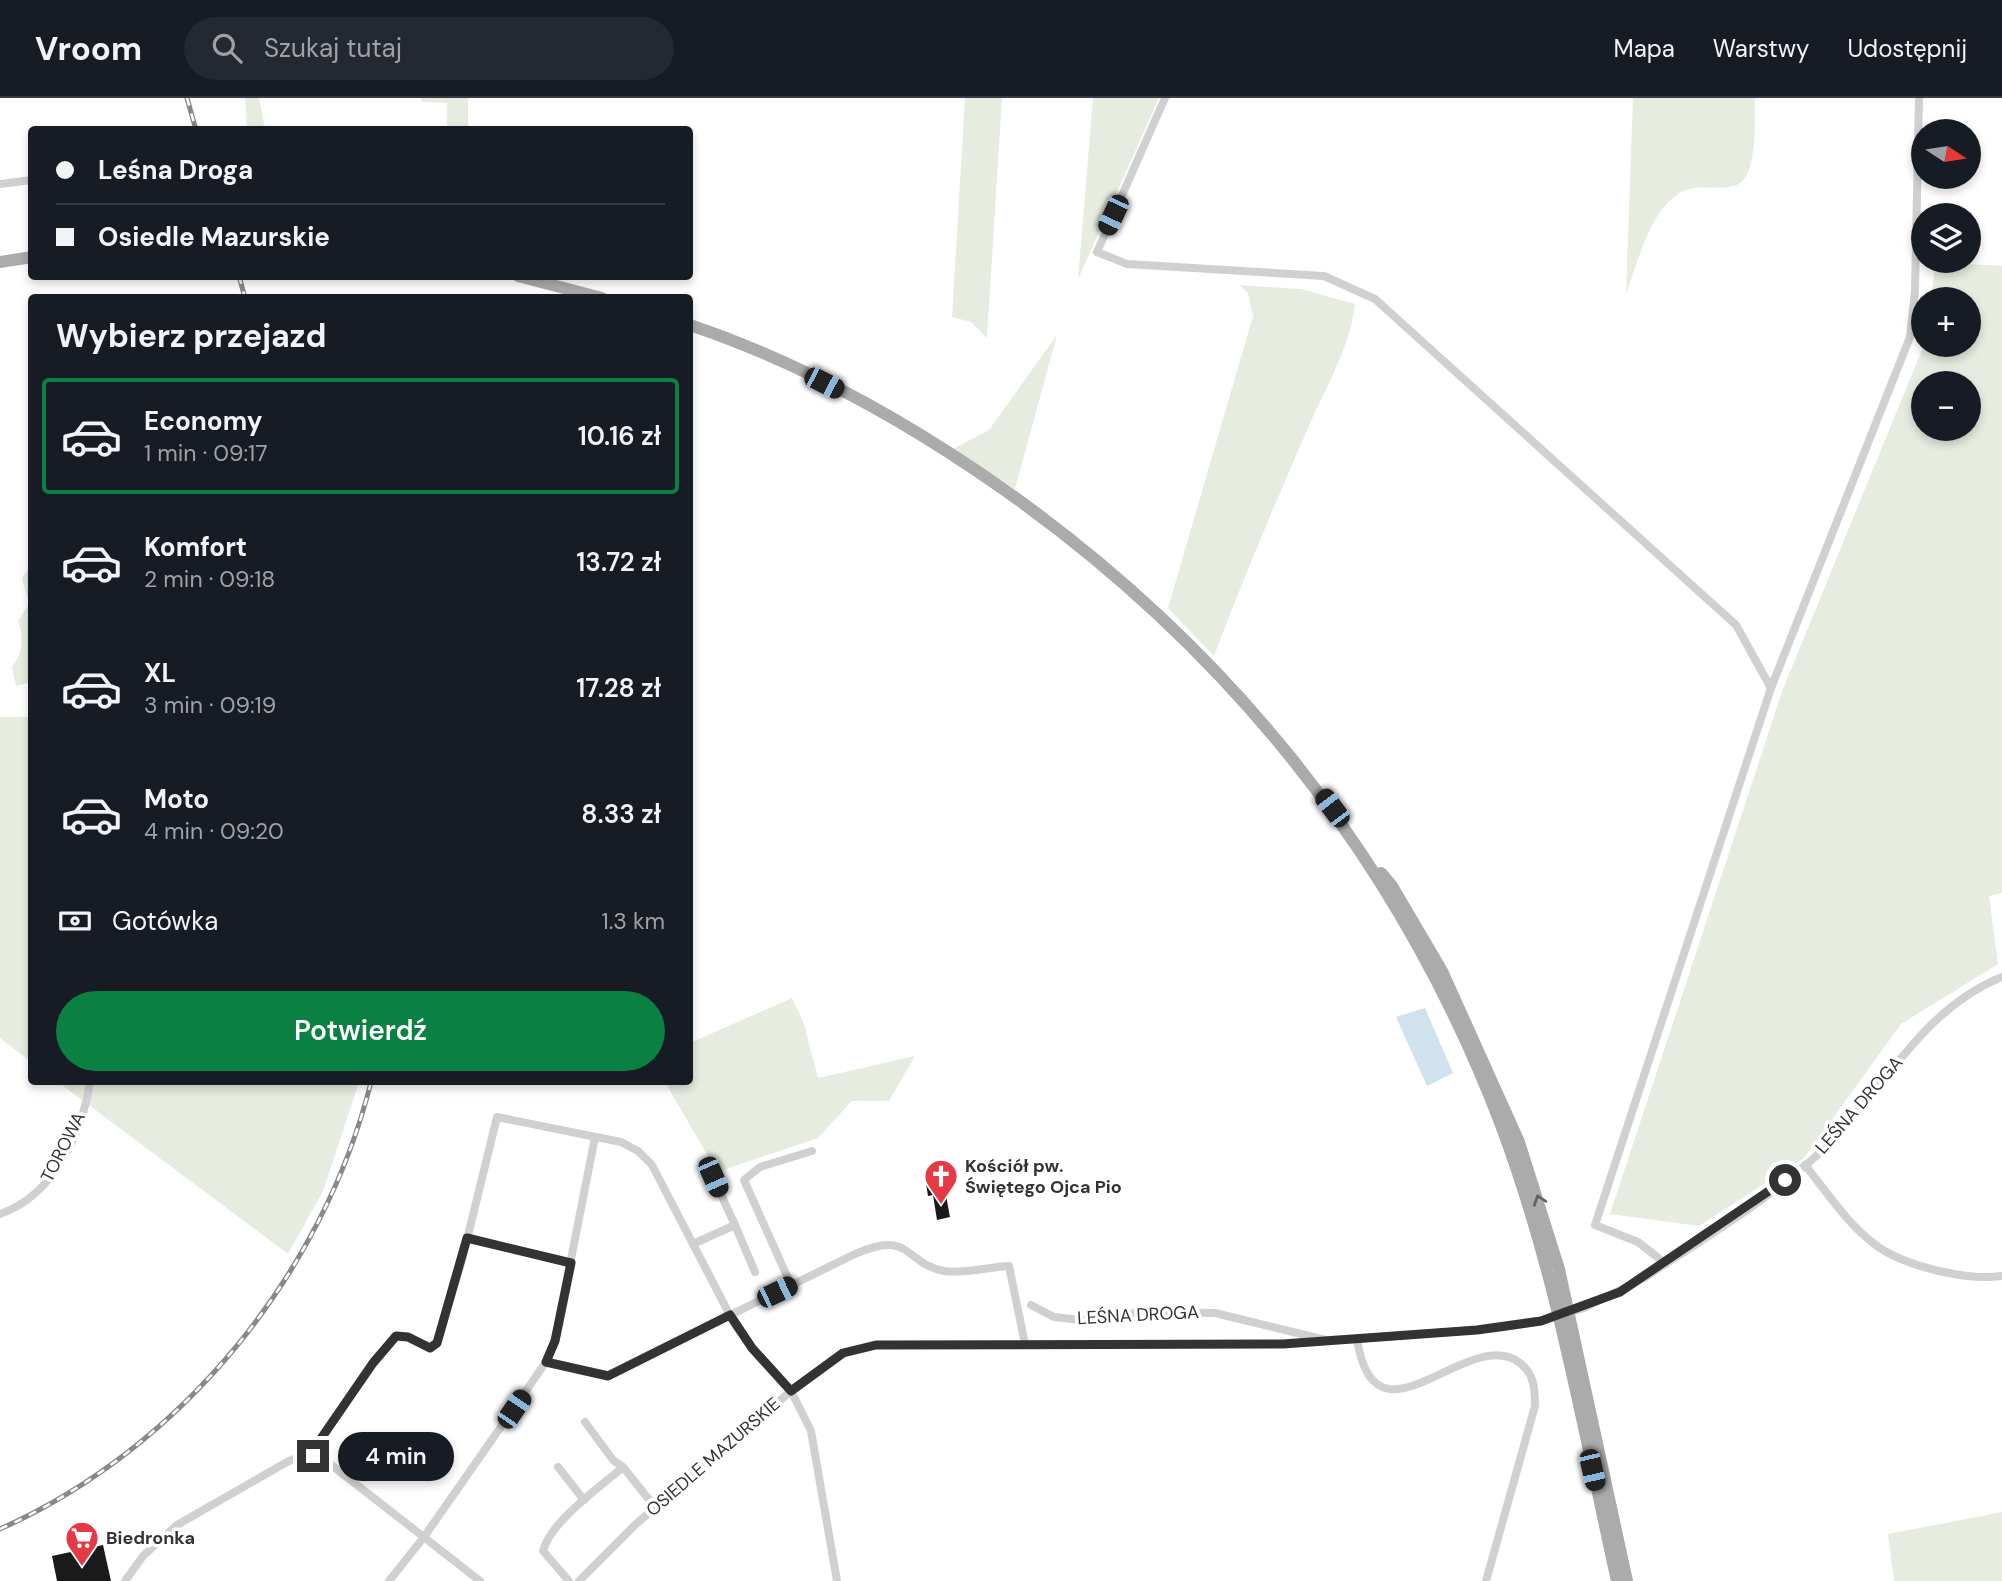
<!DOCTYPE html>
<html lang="pl">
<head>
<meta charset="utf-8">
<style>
  body { margin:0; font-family:"DM Sans",sans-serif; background:#242831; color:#f1f3f6; height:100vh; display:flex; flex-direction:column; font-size:26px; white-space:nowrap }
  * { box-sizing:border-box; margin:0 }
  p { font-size:23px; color:#9ea1a6 }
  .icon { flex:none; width:38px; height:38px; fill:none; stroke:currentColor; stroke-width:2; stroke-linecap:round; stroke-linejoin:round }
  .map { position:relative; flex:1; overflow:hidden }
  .panel { position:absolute; left:28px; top:196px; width:665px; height:791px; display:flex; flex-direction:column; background:#171b24; border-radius:7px; box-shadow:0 4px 10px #0003 }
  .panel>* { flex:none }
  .top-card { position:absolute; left:28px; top:28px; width:665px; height:154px; border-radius:7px; box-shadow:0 4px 10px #0003; display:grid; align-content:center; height:154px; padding:0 28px; background:#171b24 }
  .needle { width:46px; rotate:102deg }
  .controls { position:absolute; left:1911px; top:21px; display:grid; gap:14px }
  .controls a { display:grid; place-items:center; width:70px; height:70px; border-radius:50%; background:#171b24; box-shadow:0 4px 10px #0003; font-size:35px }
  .end { position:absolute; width:32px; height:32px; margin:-16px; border:9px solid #333; background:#fff; box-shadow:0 0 0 4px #fff }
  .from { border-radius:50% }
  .bubble { position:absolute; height:49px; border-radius:24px; background:#171b24; box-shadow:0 4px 10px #0003; font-size:23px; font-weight:600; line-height:49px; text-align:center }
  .car { position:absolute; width:21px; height:42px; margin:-21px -10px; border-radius:9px; box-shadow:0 0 5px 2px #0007; background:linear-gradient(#222 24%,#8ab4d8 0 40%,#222 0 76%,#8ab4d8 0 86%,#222 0) }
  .top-card b { display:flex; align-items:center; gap:24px; height:66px; font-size:26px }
  .top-card b+b { border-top:2px solid #363941 }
  .top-card i { width:18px; height:18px; background:#f1f3f6 }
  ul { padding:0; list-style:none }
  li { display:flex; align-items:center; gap:21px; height:116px; margin:0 14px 10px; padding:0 14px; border:4px solid transparent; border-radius:7px }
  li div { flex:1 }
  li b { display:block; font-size:26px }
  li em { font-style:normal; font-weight:600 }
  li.on { border-color:#0b8043 }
  li>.icon { width:63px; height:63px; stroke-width:1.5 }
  h2 { padding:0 28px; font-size:32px; line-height:84px }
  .pay { display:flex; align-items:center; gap:18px; height:77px; padding:0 28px; font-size:26px }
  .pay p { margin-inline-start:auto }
  .button { display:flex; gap:14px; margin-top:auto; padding:14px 28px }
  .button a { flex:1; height:80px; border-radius:42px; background:#0b8043; color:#fff; font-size:28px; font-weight:600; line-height:80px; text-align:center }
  header { display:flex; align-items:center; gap:42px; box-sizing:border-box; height:98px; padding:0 35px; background:#171b24; border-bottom:2px solid #363941 }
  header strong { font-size:33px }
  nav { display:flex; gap:38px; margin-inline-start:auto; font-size:24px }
  .search { width:490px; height:63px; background:#242831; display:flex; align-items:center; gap:18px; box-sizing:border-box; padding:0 24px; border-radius:38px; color:#9ea1a6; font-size:26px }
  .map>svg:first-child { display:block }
  .green { fill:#e6ecdf; fill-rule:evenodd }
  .water { fill:#cfe2ee }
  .building { fill:#1a1a1a }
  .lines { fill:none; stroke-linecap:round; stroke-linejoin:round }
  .minor { stroke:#d0d0d0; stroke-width:8 }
  .primary { stroke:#ababab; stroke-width:12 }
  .rail-casing { stroke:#888; stroke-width:5 }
  .rail { stroke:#fff; stroke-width:2.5; stroke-dasharray:8; stroke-linecap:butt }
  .oneway { stroke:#636363 }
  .route { stroke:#333; stroke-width:9 }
  .labels { text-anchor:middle; stroke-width:7; stroke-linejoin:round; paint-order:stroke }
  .street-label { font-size:18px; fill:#333; stroke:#fff }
  .poi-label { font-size:18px; font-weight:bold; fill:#333; stroke:#fff; text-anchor:start }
</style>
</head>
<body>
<header>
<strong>Vroom</strong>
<div class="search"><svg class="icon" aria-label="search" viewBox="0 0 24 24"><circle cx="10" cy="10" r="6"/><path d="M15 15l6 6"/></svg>Szukaj tutaj</div>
<nav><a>Mapa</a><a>Warstwy</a><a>Udostępnij</a></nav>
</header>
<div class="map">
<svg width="2002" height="1483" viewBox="0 0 2002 1483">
  <rect width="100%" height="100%" fill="#fff"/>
  <g class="green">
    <polygon points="245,0 259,0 265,31 247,31"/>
    <polygon points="421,0 468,0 468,31 447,31 447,5 422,4"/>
    <polygon points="965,0 1002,0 987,240 971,224 952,219"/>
    <polygon points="1093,0 1159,0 1078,181"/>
    <path d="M1633,0H1755C1754,21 1759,82 1734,88C1719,92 1700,87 1686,92C1651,105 1637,167 1626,196Z"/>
    <path d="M1936,164L2002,168V795L1989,798L1998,866L1901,926L1804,1060L1699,1128L1610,1116L1783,591L1924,247H1969V201H1931ZM1923,285H1969V331H1923Z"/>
    <path d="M1239,187L1301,191L1355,206C1350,251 1325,290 1308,330C1275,406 1243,481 1214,558L1168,510L1253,218L1248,195Z"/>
    <polygon points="1057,237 1015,391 953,351 989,332"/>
    <path d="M31,467V584L16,588L12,569C23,555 24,540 18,523L29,506L22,480Z"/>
    <polygon points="0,619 31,619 31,964 0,940"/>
    <polygon points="792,900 804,926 818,980 915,958 889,1003 852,1003 818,1040 717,1074 665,984 690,984 690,945"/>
    <polygon points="58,984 359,984 323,1093 288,1156"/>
    <polygon points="2002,1414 2002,1483 1894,1483 1888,1436"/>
  </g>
  <polygon class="water" points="1425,910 1453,975 1427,988 1396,919"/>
  <g class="building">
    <polygon points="942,1076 950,1119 937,1122 933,1097 928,1098 925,1079"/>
    <polygon points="103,1447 111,1483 57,1483 52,1458"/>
  </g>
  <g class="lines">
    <g class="minor">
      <polyline points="1165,0 1097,154 1127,166 1324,178 1375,201 1736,527 1771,590"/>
      <polyline points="0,86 32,82"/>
      <path d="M1805,1067C1826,1093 1846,1124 1873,1145C1902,1168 1966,1183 2002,1178"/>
      <polyline points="713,1079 735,1127"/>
      <path d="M0,1116C53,1098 82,1036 90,984"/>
      <polyline points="467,1140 571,1165"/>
      <polyline points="693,1146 735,1127 755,1174"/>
      <polyline points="1666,1166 1638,1144 1595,1127 1771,590 1910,239 1915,193 1919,0"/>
      <polyline points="791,1187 744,1082 760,1069 812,1053"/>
      <path d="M1031,1207L1054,1219L1080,1222L1145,1214L1215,1215L1326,1242L1357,1241L1499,1230L1541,1223L1584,1210L1644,1180C1705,1140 1783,1093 1834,1041C1887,985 1926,909 2002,879"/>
      <path d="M1357,1241C1375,1360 1468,1225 1520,1265C1534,1276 1535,1290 1535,1308L1486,1483"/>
      <path d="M546,1264L608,1277L855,1156C912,1131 903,1165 944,1173C963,1176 989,1169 1009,1168L1025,1246"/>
      <polyline points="585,1324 613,1362 623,1369"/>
      <polyline points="313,1358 320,1342 373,1265 396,1238 408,1239 430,1250 437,1245 462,1162 497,1019 621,1044 638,1053 652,1067 735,1227 752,1250 791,1293 636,1426 579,1483"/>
      <polyline points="558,1369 584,1402"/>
      <polyline points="125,1483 143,1458 177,1427 287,1364 301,1358 325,1362 480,1483"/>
      <polyline points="389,1483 424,1439 546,1264 555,1243 595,1039"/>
      <path d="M569,1483L543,1453C551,1423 599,1390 623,1369L655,1409"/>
      <polyline points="837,1483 811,1333 791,1293 843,1255 876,1247 1283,1246 1316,1243"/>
    </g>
    <g class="primary">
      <polyline points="0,164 32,159"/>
      <polyline points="518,178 602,200"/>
      <path d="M690,227C791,261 888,313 977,373C1217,535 1397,754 1501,1027C1556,1173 1583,1330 1617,1483"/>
      <polyline points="1381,775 1392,788 1442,873 1519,1044 1559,1171 1627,1483"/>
    </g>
    <defs>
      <g id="rail">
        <polyline points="187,0 196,32"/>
        <polyline points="239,178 245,200"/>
        <path d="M0,1431C182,1350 323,1176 371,984"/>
      </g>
    </defs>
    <use href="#rail" class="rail-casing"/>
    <use href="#rail" class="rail"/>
  </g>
  <defs><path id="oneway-chevron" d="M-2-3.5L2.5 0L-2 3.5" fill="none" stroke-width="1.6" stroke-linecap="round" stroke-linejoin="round" transform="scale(1.75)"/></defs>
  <use class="oneway" href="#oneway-chevron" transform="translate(1539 1102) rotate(-109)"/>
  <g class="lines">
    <polyline class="route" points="313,1358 320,1342 373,1265 396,1238 408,1239 430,1250 437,1245 467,1140 571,1165 555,1243 546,1264 608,1278 730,1217 752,1250 791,1293 843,1255 876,1247 1283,1246 1477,1232 1541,1223 1620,1194 1785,1082"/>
  </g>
  <defs>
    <symbol id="church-pin" viewBox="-11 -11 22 30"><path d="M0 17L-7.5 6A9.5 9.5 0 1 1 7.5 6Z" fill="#e63946" stroke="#fff"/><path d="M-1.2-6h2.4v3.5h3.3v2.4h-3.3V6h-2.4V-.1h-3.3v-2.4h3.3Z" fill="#fff"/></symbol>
    <symbol id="supermarket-pin" viewBox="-11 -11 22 30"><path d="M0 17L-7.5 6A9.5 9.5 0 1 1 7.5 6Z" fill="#e63946" stroke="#fff"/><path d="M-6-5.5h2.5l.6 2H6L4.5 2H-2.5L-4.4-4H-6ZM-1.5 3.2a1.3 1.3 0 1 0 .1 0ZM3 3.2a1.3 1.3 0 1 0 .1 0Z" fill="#fff"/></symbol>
  </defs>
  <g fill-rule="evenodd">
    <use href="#church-pin" x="922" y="1059" width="38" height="52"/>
    <use href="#supermarket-pin" x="63" y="1421" width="38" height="52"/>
  </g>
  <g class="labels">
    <g class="street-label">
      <text transform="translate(1859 1007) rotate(-49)" y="6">LEŚNA DROGA</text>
      <text transform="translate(63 1049) rotate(-63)" y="6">TOROWA</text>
      <text transform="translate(1138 1217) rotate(-3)" y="6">LEŚNA DROGA</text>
      <text transform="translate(713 1359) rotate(-41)" y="6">OSIEDLE MAZURSKIE</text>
    </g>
    <g class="poi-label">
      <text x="965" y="1074">Kościół pw.<tspan x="965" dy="21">Świętego Ojca Pio</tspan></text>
      <text x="106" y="1446">Biedronka</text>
    </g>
  </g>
</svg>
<div class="controls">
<a><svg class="needle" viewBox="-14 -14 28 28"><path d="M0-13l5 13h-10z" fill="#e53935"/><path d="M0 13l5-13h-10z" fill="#9ea1a6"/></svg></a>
<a><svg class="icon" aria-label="layers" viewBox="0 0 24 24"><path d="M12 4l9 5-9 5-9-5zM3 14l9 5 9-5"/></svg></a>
<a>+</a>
<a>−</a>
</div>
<i class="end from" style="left:1785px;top:1082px"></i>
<i class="end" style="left:313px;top:1358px"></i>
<div class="bubble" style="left:338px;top:1334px;width:116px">4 min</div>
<i class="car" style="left:1113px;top:117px;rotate:205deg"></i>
<i class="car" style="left:824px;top:285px;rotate:117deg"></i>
<i class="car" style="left:1332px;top:710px;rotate:323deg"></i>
<i class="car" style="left:713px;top:1079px;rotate:156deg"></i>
<i class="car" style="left:777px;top:1194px;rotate:64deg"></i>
<i class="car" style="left:514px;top:1311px;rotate:34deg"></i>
<i class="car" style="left:1592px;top:1372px;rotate:167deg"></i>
<div class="top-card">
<b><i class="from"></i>Leśna Droga</b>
<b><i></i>Osiedle Mazurskie</b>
</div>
<section class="panel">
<h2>Wybierz przejazd</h2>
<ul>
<li class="on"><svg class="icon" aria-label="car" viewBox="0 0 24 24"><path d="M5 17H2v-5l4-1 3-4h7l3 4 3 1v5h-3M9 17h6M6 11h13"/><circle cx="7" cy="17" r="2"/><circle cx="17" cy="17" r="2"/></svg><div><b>Economy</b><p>1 min · 09:17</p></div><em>10.16 zł</em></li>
<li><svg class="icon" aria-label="car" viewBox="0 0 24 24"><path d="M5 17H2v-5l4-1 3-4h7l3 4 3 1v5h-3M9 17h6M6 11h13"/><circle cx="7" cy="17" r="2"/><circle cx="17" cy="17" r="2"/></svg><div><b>Komfort</b><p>2 min · 09:18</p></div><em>13.72 zł</em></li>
<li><svg class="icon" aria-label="car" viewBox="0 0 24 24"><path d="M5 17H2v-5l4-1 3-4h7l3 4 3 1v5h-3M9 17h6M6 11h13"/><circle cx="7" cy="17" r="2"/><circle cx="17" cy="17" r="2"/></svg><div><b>XL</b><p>3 min · 09:19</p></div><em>17.28 zł</em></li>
<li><svg class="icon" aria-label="car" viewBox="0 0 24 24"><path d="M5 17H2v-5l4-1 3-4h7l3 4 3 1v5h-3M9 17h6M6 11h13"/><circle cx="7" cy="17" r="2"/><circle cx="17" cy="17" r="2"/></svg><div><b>Moto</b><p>4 min · 09:20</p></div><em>8.33 zł</em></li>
</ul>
<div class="pay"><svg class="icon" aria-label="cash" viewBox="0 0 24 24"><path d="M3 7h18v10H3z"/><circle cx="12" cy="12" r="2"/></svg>Gotówka<p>1.3 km</p></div>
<div class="button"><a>Potwierdź</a></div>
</section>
</div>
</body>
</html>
